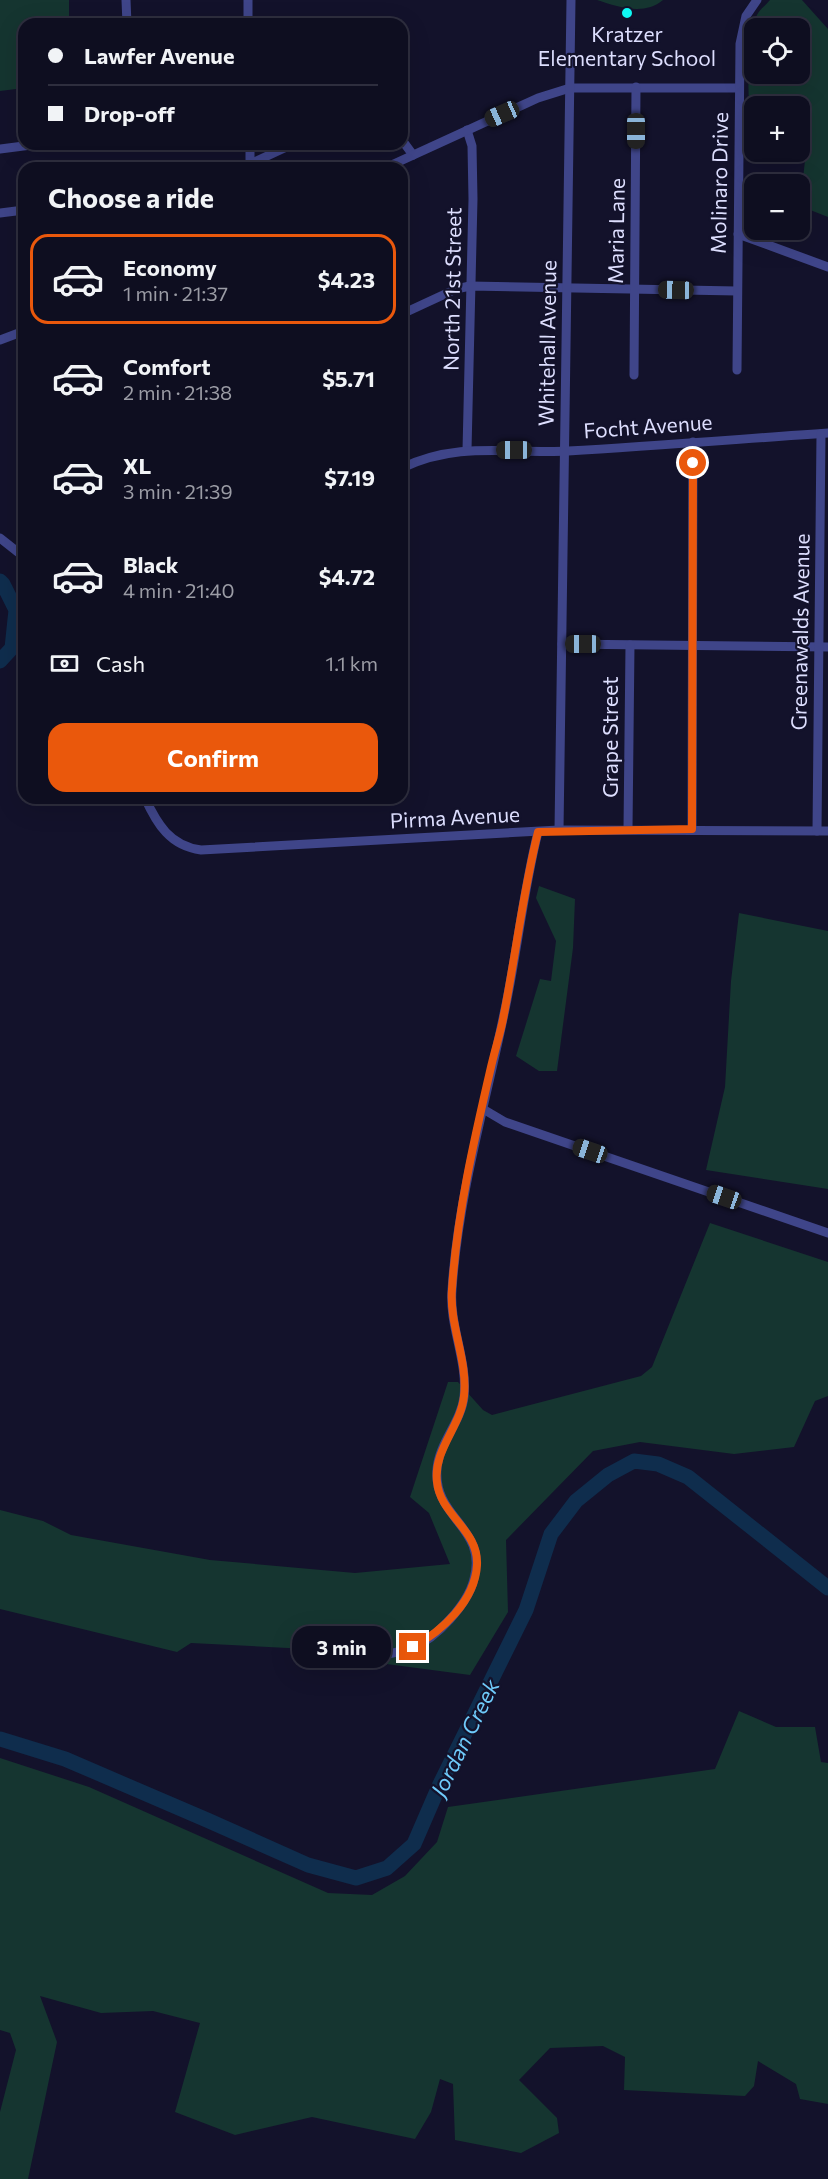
<!DOCTYPE html>
<html lang="en">
<head>
<meta charset="utf-8">
<style>
  body { margin:0; font-family:Commissioner,sans-serif; background:#1c1c2d; color:#f1f3f6; height:100vh; display:flex; flex-direction:column; font-size:22px; white-space:nowrap }
  * { box-sizing:border-box; margin:0 }
  p { font-size:20px; color:#9b9ca5 }
  .icon { flex:none; width:33px; height:33px; fill:none; stroke:currentColor; stroke-width:2; stroke-linecap:round; stroke-linejoin:round }
  .map { position:relative; flex:1; overflow:hidden }
  .details { position:absolute; left:18px; top:162px; width:390px; height:642px; display:flex; flex-direction:column; background:#0e0e20; border-radius:18px; box-shadow:0 6px 24px #0002,0 0 0 2px #2e2e3e }
  .details>* { flex:none }
  .hud { position:absolute; left:18px; top:18px; width:390px; height:132px; border-radius:18px; box-shadow:0 6px 24px #0002,0 0 0 2px #2e2e3e; display:grid; align-content:center; height:132px; padding:0 30px; background:#0e0e20 }
  .buttons { position:absolute; left:744px; top:18px; display:grid; gap:12px }
  .buttons a { display:grid; place-items:center; width:66px; height:66px; border-radius:12px; background:#0e0e20; box-shadow:0 6px 24px #0002,0 0 0 2px #2e2e3e; font-size:30px }
  .end { position:absolute; width:27px; height:27px; margin:-14px; border:8px solid #ea580c; background:#fff; box-shadow:0 0 0 3px #fff }
  .from { border-radius:50% }
  .bubble { position:absolute; height:42px; border-radius:18px; background:#0e0e20; box-shadow:0 6px 24px #0002,0 0 0 2px #2e2e3e; font-size:20px; font-weight:700; line-height:42px; text-align:center }
  .car { position:absolute; width:18px; height:36px; margin:-18px -9px; border-radius:8px; box-shadow:0 0 4px 2px #0007; background:linear-gradient(#222 24%,#8ab4d8 0 40%,#222 0 76%,#8ab4d8 0 86%,#222 0) }
  .hud b { display:flex; align-items:center; gap:21px; height:57px; font-size:22px }
  .hud b+b { border-top:2px solid #2e2e3e }
  .hud i { width:15px; height:15px; background:#f1f3f6 }
  ul { padding:0; list-style:none }
  li { display:flex; align-items:center; gap:18px; height:90px; margin:0 12px 9px; padding:0 18px; border:3px solid transparent; border-radius:18px }
  li div { flex:1 }
  li b { display:block; font-size:22px }
  li em { font-style:normal; font-weight:700 }
  li.active { border-color:#ea580c }
  li>.icon { width:54px; height:54px; stroke-width:1.5 }
  h2 { padding:0 30px; font-size:27px; line-height:72px }
  .pay { display:flex; align-items:center; gap:15px; height:66px; padding:0 30px; font-size:22px }
  .pay p { margin-inline-start:auto }
  .button { display:flex; gap:12px; margin-top:auto; padding:12px 30px }
  .button a { flex:1; height:69px; border-radius:18px; background:#ea580c; color:#fff; font-size:24px; font-weight:700; line-height:69px; text-align:center }
  .map>svg:first-child { display:block }
  .green { fill:#153530; fill-rule:evenodd }
  .lines { fill:none; stroke-linecap:round; stroke-linejoin:round }
  .river { stroke:#0f2d4d; stroke-width:15 }
  .minor { stroke:#3f4589; stroke-width:9 }
  .route { stroke:#ea580c; stroke-width:8 }
  .poi-dot { fill:#0ff8f3; stroke:#13122b; stroke-width:2 }
  .labels { text-anchor:middle; stroke-width:4.5; stroke-linejoin:round; paint-order:stroke }
  .poi-label { font-size:21px; fill:#dddefe; stroke:#13122b }
  .street-label { font-size:21px; fill:#dddefe; stroke:#13122b }
  .water-label { font-size:22px; font-style:italic; fill:#6fcbfb; stroke:#13122b }
</style>
</head>
<body>
<div class="map">
<svg width="828" height="2179" viewBox="0 0 828 2179">
  <rect width="100%" height="100%" fill="#13122b"/>
  <g class="green">
    <polygon points="0,0 69,0 69,24 24,24 24,88 0,91"/>
    <path d="M597,0H663C644,16 619,7 597,0Z"/>
    <path d="M770,0H802L828,29V217L800,206L809,124L800,122V106H754V116L749,115C749,89 745,38 757,15C760,9 766,5 770,0ZM800,28V74H754V28Z"/>
    <polygon points="539,886 575,899 573,948 557,1071 539,1071 516,1056 540,979 551,981 556,941 536,898"/>
    <polygon points="739,913 828,931 828,1189 706,1170 725,1087 731,981"/>
    <polygon points="710,1223 828,1262 828,1396 815,1401 794,1447 734,1454 640,1442 593,1451 506,1540 508,1612 470,1675 318,1655 307,1649 191,1643 177,1652 0,1609 0,1510 43,1521 71,1535 210,1560 355,1573 450,1564 429,1513 410,1497 448,1382 458,1382 483,1410 492,1415 641,1376 652,1367"/>
    <polygon points="739,1711 776,1727 815,1727 821,1762 828,1763 828,2104 800,2099 796,2084 758,2061 754,2086 745,2096 624,2090 625,2057 603,2046 550,2048 519,2080 557,2118 559,2133 521,2153 455,2140 453,2084 440,2079 431,2112 415,2139 312,2117 235,2135 175,2112 200,2023 153,2011 101,2013 40,1996 57,2042 28,2179 0,2179 0,2112 16,2050 10,2033 0,2030 0,1758 89,1787 328,1893 372,1895 405,1876 437,1842 448,1807 715,1769"/>
  </g>
  <g class="lines">
    <g class="river">
      <polyline points="0,581 3,584 16,610 12,648 0,661"/>
      <polyline points="0,1739 65,1759 207,1820 308,1865 356,1878 387,1868 414,1844 440,1784 526,1610 551,1534 576,1501 608,1475 634,1461 658,1464 688,1477 828,1588"/>
    </g>
    <g class="minor">
      <polyline points="126,0 127,24"/>
      <polyline points="248,0 248,24"/>
      <polyline points="467,130 472,146 473,199 467,450"/>
      <polyline points="402,140 413,155"/>
      <polyline points="250,144 250,168"/>
      <polyline points="0,149 39,144"/>
      <polyline points="250,164 293,144"/>
      <polyline points="385,168 538,98 570,88 739,88"/>
      <polyline points="0,213 24,210"/>
      <polyline points="738,234 828,267"/>
      <polyline points="402,314 456,289 470,286 737,291"/>
      <polyline points="0,340 24,331"/>
      <polyline points="737,370 740,44 746,16 757,0"/>
      <polyline points="634,375 636,87"/>
      <path d="M402,468C458,441 509,454 568,451C655,446 741,439 828,433"/>
      <polyline points="0,538 24,557"/>
      <polyline points="562,644 828,647"/>
      <path d="M145,798C157,824 170,846 201,850L559,830L828,831"/>
      <polyline points="628,829 630,645"/>
      <polyline points="692,829 693,442"/>
      <polyline points="559,830 571,0"/>
      <polyline points="817,831 821,434"/>
      <polyline points="483,1109 505,1122 828,1233"/>
      <path d="M386,1655C395,1652 404,1651 412,1648C437,1638 468,1604 474,1579C488,1527 433,1519 437,1469C439,1443 461,1422 464,1397C468,1361 449,1326 452,1290C458,1196 485,1106 504,1014C517,954 523,892 538,832"/>
    </g>
  </g>
  <g class="lines">
    <path class="route" d="M413,1647C442,1631 475,1601 477,1565C479,1530 440,1515 437,1482C433,1450 461,1426 464,1396C468,1360 449,1325 452,1289C457,1214 474,1140 491,1067C495,1049 501,1032 504,1014C516,953 523,892 538,832L692,829L693,463"/>
  </g>
  <circle class="poi-dot" cx="627" cy="13" r="6"/>
  <g class="labels">
    <g class="poi-label">
      <text x="627" y="42">Kratzer<tspan x="627" dy="24">Elementary School</tspan></text>
    </g>
    <g class="street-label">
      <text transform="translate(720 183) rotate(-89)" y="7">Molinaro Drive</text>
      <text transform="translate(617 231) rotate(-89)" y="7">Maria Lane</text>
      <text transform="translate(453 289) rotate(-89)" y="7">North 21st Street</text>
      <text transform="translate(548 343) rotate(-89)" y="7">Whitehall Avenue</text>
      <text transform="translate(648 427) rotate(-4)" y="7">Focht Avenue</text>
      <text transform="translate(801 632) rotate(-89)" y="7">Greenawalds Avenue</text>
      <text transform="translate(611 737) rotate(-90)" y="7">Grape Street</text>
      <text transform="translate(455 818) rotate(-3)" y="7">Pirma Avenue</text>
    </g>
    <g class="water-label">
      <text transform="translate(465 1738) rotate(-64)" y="8">Jordan Creek</text>
    </g>
  </g>
</svg>
<div class="buttons">
<a><svg class="icon" aria-label="locate" viewBox="0 0 24 24"><circle cx="12" cy="12" r="6"/><path d="M12 2v4M12 18v4M2 12h4M18 12h4"/></svg></a>
<a>+</a>
<a>−</a>
</div>
<i class="end from" style="left:693px;top:463px"></i>
<i class="end" style="left:413px;top:1647px"></i>
<div class="bubble" style="left:292px;top:1626px;width:99px">3 min</div>
<i class="car" style="left:502px;top:114px;rotate:246deg"></i>
<i class="car" style="left:636px;top:131px;rotate:180deg"></i>
<i class="car" style="left:676px;top:290px;rotate:271deg"></i>
<i class="car" style="left:514px;top:450px;rotate:270deg"></i>
<i class="car" style="left:583px;top:644px;rotate:270deg"></i>
<i class="car" style="left:590px;top:1151px;rotate:289deg"></i>
<i class="car" style="left:724px;top:1197px;rotate:289deg"></i>
<div class="hud">
<b><i class="from"></i>Lawfer Avenue</b>
<b><i></i>Drop-off</b>
</div>
<section class="details">
<h2>Choose a ride</h2>
<ul>
<li class="active"><svg class="icon" aria-label="car" viewBox="0 0 24 24"><path d="M5 17H2v-5l4-1 3-4h7l3 4 3 1v5h-3M9 17h6M6 11h13"/><circle cx="7" cy="17" r="2"/><circle cx="17" cy="17" r="2"/></svg><div><b>Economy</b><p>1 min · 21:37</p></div><em>$4.23</em></li>
<li><svg class="icon" aria-label="car" viewBox="0 0 24 24"><path d="M5 17H2v-5l4-1 3-4h7l3 4 3 1v5h-3M9 17h6M6 11h13"/><circle cx="7" cy="17" r="2"/><circle cx="17" cy="17" r="2"/></svg><div><b>Comfort</b><p>2 min · 21:38</p></div><em>$5.71</em></li>
<li><svg class="icon" aria-label="car" viewBox="0 0 24 24"><path d="M5 17H2v-5l4-1 3-4h7l3 4 3 1v5h-3M9 17h6M6 11h13"/><circle cx="7" cy="17" r="2"/><circle cx="17" cy="17" r="2"/></svg><div><b>XL</b><p>3 min · 21:39</p></div><em>$7.19</em></li>
<li><svg class="icon" aria-label="car" viewBox="0 0 24 24"><path d="M5 17H2v-5l4-1 3-4h7l3 4 3 1v5h-3M9 17h6M6 11h13"/><circle cx="7" cy="17" r="2"/><circle cx="17" cy="17" r="2"/></svg><div><b>Black</b><p>4 min · 21:40</p></div><em>$4.72</em></li>
</ul>
<div class="pay"><svg class="icon" aria-label="cash" viewBox="0 0 24 24"><path d="M3 7h18v10H3z"/><circle cx="12" cy="12" r="2"/></svg>Cash<p>1.1 km</p></div>
<div class="button"><a>Confirm</a></div>
</section>
</div>
</body>
</html>
